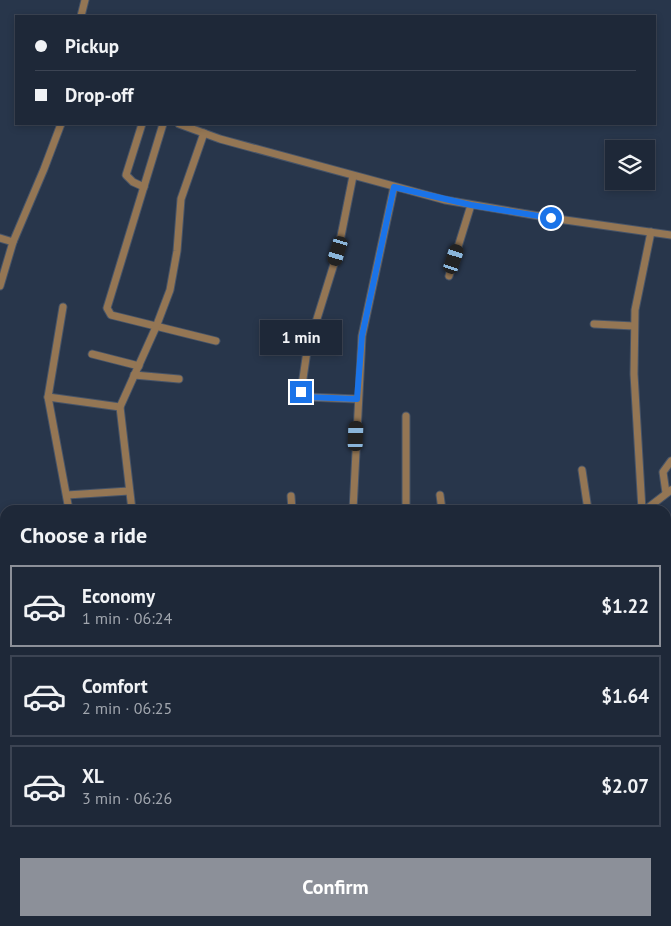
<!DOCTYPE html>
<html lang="en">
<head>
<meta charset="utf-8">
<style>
  body { margin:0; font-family:"PT Sans",sans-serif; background:#2b3443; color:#f1f3f6; height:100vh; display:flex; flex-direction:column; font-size:19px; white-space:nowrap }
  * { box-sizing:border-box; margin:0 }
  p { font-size:16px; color:#a1a6ae }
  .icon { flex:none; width:28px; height:28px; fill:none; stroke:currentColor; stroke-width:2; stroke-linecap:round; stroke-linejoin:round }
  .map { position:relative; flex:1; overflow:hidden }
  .drawer { position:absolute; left:0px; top:505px; width:671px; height:421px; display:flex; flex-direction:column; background:#1e2838; border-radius:15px 15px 0 0; box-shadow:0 2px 8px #0003,0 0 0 1px #3c4453 }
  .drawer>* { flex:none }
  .hud { position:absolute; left:15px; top:15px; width:641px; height:110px; border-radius:0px; box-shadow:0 2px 8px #0003,0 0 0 1px #3c4453; display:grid; align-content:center; height:110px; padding:0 20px; background:#1e2838 }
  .buttons { position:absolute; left:605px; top:140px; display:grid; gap:10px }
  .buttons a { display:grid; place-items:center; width:50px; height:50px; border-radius:0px; background:#1e2838; box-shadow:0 2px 8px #0003,0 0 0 1px #3c4453; font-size:25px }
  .end { position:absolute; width:22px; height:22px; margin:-11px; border:6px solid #1a73e8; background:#fff; box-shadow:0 0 0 2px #fff }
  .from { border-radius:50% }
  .bubble { position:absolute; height:35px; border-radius:0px; background:#1e2838; box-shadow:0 2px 8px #0003,0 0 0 1px #3c4453; font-size:16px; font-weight:700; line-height:35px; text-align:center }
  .car { position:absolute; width:15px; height:30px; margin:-15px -8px; border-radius:6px; box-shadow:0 0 4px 1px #0007; background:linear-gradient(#222 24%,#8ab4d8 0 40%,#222 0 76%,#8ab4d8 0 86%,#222 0) }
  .hud b { display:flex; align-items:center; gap:18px; height:48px; font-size:19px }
  .hud b+b { border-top:1px solid #3c4453 }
  .hud i { width:12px; height:12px; background:#f1f3f6 }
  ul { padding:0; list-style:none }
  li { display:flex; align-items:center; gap:15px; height:82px; margin:0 10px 8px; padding:0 10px; border:2px solid #3c4453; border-radius:0px }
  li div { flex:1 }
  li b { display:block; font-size:19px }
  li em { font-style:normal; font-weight:700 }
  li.active { border-color:#8c9099 }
  li>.icon { width:45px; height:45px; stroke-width:1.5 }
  h2 { padding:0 20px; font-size:22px; line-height:60px }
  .primary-button { display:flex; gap:10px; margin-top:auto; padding:10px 20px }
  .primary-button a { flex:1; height:58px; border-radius:0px; background:#8c9099; color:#fff; font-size:20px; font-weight:700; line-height:58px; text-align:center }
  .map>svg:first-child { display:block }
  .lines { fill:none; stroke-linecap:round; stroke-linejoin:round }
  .minor-casing { stroke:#475468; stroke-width:9 }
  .primary-casing { stroke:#475468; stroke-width:12 }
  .minor { stroke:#947654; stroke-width:7 }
  .primary { stroke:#f3b66c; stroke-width:10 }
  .route { stroke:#1a73e8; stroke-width:6 }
</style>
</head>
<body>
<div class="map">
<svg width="671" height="926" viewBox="0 0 671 926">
  <rect width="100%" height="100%" fill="#28364b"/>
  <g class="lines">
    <defs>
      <g id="minor">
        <polyline points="81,16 85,0"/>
        <polyline points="142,124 126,175 133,182 144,187"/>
        <polyline points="163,124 107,308 111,315 216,341"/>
        <polyline points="179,124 220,139 445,200 551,218 671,235"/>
        <polyline points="353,176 338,251 307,351 301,392 307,397 357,399"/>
        <polyline points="0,238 13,242"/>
        <polyline points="449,276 471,205"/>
        <polyline points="0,286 13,242 44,169 61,124"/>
        <polyline points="63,307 48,397 69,510"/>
        <polyline points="594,324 634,326"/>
        <polyline points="92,354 139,366"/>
        <polyline points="134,375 179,379"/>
        <polyline points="48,397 120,407"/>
        <polyline points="582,470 588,510"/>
        <polyline points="666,493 663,472 671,461"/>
        <polyline points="67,495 129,491"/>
        <polyline points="440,495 442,510"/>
        <polyline points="291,496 292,510"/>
        <polyline points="132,510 120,407 156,327 170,290 177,251 181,199 204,133"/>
        <polyline points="353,510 362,336 394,187"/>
        <polyline points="406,510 406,416"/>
        <polyline points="642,510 634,374 635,310 651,232"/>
        <polyline points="645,510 671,490"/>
        <polyline points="668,521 671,528"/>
        <polyline points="666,536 671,534"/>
        <polyline points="0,590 5,618"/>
        <polyline points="60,921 61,926"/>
        <polyline points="155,921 156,926"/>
        <polyline points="319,921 333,926"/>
        <polyline points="484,926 486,921"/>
      </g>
      <g id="primary">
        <polyline points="666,564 671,563"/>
        <polyline points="0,688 5,686"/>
      </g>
    </defs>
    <use href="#minor" class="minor-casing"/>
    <use href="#primary" class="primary-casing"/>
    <use href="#minor" class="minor"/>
    <use href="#primary" class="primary"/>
  </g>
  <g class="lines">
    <polyline class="route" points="301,392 307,397 357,399 362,336 394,187 471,205 551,218"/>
  </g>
</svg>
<div class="buttons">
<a><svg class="icon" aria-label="layers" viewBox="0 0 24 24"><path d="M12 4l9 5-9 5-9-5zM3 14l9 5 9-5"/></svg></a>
</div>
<i class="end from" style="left:551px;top:218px"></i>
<i class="end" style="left:301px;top:392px"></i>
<div class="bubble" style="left:260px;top:320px;width:82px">1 min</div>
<i class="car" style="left:338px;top:251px;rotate:197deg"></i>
<i class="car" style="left:454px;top:259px;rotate:18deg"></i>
<i class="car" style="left:356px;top:436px;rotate:2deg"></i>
<div class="hud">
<b><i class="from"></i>Pickup</b>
<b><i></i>Drop-off</b>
</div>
<section class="drawer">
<h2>Choose a ride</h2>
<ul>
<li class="active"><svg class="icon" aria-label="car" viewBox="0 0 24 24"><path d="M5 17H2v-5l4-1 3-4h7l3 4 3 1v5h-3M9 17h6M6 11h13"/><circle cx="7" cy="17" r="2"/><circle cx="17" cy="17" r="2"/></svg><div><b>Economy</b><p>1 min · 06:24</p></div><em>$1.22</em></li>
<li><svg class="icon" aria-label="car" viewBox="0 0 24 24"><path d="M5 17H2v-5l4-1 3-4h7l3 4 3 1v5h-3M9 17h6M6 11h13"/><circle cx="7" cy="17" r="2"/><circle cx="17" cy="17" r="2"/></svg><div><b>Comfort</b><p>2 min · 06:25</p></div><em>$1.64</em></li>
<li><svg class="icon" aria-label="car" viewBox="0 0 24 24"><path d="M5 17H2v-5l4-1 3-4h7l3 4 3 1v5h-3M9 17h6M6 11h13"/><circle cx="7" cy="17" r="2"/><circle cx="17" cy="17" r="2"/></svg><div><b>XL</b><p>3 min · 06:26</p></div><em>$2.07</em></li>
</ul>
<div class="primary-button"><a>Confirm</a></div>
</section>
</div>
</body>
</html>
